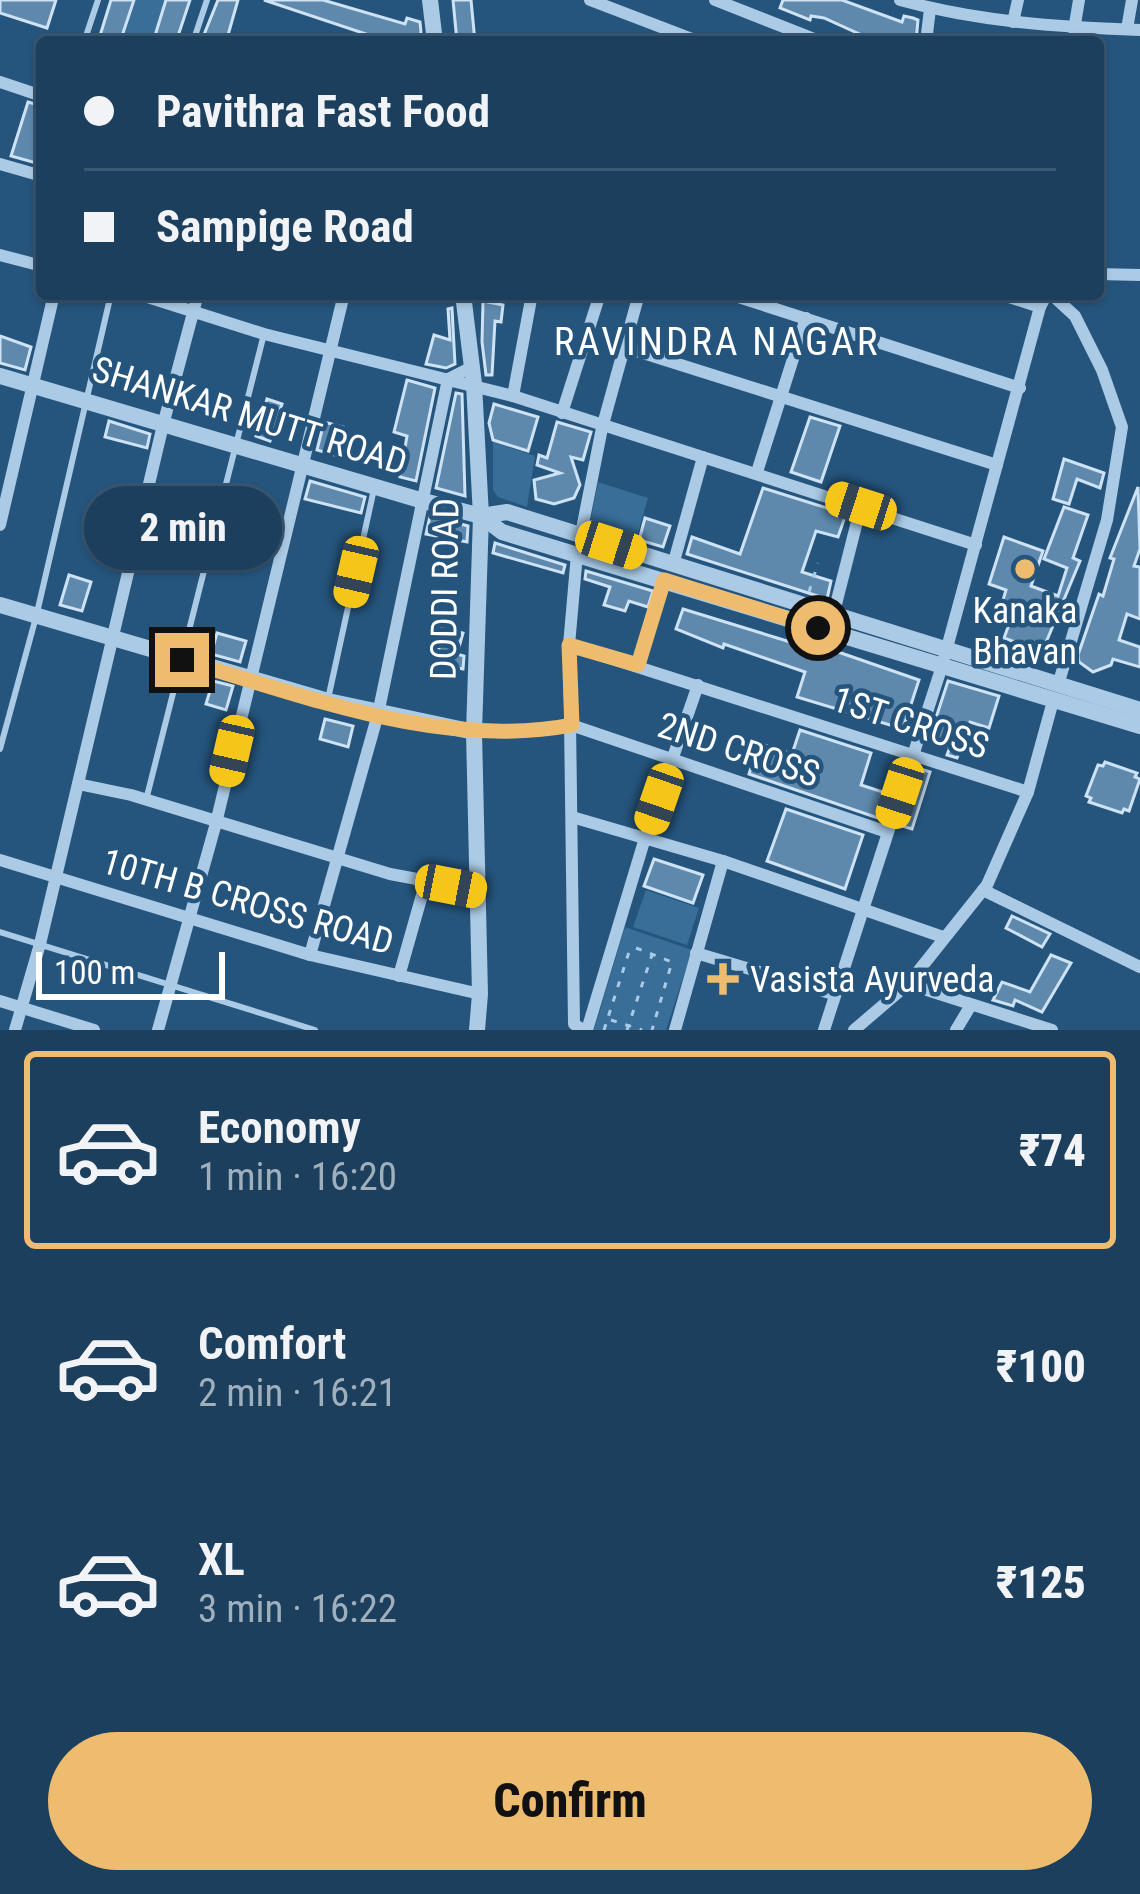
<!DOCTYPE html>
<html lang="en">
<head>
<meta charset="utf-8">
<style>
  body { margin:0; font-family:"Roboto Condensed",sans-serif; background:#254663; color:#f1f3f6; height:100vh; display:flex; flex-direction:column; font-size:45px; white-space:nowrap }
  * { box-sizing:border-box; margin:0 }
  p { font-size:39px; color:#a0afbc }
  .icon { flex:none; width:66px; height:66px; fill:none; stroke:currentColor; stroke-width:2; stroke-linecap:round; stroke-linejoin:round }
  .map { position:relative; height:1030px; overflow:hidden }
  .drawer { display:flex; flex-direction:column; background:#1c3f5d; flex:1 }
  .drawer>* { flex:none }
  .hud { position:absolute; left:36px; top:36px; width:1068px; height:264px; border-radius:12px; box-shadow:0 3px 9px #0004,0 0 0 3px #3a5872; display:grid; align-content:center; height:264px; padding:0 48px; background:#1c3f5d }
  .scale { position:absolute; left:36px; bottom:30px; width:189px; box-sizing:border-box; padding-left:12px; border:6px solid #fff; border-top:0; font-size:33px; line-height:42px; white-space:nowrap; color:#fff; -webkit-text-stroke:9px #25547c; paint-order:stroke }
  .end { position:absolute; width:54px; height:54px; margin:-27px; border:15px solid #eebc6f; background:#111; box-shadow:0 0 0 6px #111 }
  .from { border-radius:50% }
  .bubble { position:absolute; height:84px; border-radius:42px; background:#1c3f5d; box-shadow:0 3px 9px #0004,0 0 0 3px #3a5872; font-size:39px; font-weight:800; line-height:84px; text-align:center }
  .car { position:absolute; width:36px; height:72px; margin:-36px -18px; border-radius:15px; box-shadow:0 0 9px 3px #0007; background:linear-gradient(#f5c518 24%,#345 0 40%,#f5c518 0 76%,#345 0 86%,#f5c518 0) }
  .hud b { display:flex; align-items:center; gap:42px; height:114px; font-size:45px }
  .hud b+b { border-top:3px solid #3a5872 }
  .hud i { width:30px; height:30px; background:#f1f3f6 }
  ul { padding:21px 0 0; list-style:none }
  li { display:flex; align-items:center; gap:36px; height:198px; margin:0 24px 18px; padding:0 24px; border:6px solid transparent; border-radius:12px }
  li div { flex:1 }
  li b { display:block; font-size:45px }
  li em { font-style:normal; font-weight:800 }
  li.current { border-color:#eebc6f }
  li>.icon { width:108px; height:108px; stroke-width:1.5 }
  .cta { display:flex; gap:24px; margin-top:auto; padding:24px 48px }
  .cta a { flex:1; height:138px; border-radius:72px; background:#eebc6f; color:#111; font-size:48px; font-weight:800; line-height:138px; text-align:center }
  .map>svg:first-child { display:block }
  .green { fill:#396e99 }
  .building { fill:#5e89ad; stroke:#cde2f4; stroke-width:3 }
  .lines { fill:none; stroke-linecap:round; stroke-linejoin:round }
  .path { stroke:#aacae5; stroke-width:3; stroke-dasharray:6 9; stroke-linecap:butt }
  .service { stroke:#aacae5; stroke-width:6 }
  .minor { stroke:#aacae5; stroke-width:12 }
  .tertiary { stroke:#aacae5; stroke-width:16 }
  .route { stroke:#eebc6f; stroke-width:15 }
  .poi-dot { fill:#eebc6f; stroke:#25547c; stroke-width:4.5 }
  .labels { text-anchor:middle; stroke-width:9; stroke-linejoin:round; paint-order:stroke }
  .street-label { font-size:36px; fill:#fff; stroke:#25547c }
  .poi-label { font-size:36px; fill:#fff; stroke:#25547c }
  .neighbourhood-label { font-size:39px; letter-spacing:3px; fill:#fff; stroke:#25547c }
</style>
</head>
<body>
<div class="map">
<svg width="1140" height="1030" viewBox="0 0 1140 1030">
  <rect width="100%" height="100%" fill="#25547c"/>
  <g class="green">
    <polygon points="134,0 167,0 153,42 120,42"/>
    <polygon points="493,442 535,456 527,507 498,497 493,490"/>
    <polygon points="598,482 648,498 635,544 589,529"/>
    <polygon points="646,890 699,908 687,945 633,927"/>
    <polygon points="625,927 692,950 666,1030 594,1030"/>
  </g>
  <g class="building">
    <polygon points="0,0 56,0 47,28 0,13"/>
    <polygon points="111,0 134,0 120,42 98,42"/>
    <polygon points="166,0 190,0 176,42 153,42"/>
    <polygon points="218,0 238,0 226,42 201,42"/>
    <polygon points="264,0 323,0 405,24 407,18 420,22 421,32 418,42 364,42 366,34"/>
    <polygon points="453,0 471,0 475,42 457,42"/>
    <polygon points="783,0 842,0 902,22 904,16 913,18 918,20 916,42 877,42 824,18 811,16 810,20 780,8"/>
    <polygon points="28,102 42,106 42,143 36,163 11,156"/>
    <polygon points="483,301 503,305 501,322 495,321 492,375 486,375 482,342"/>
    <polygon points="452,308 455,364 446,368 426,364 434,335 450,340 448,309"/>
    <polygon points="0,336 31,347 25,370 0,363"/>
    <polygon points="407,380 435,388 416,481 400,477 407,436 394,432"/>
    <polygon points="456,393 462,394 465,496 436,488"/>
    <polygon points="267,399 282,404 270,441 256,436"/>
    <polygon points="494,404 538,417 528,451 493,440 489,423"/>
    <polygon points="810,417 840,426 821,482 791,472"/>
    <polygon points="109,421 150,434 147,448 105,437"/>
    <polygon points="324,422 343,427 334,455 317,450"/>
    <polygon points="557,422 591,432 583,460 571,457 580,485 574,498 554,504 536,499 534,480 560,473 537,465 539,455 547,458"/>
    <polygon points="1064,459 1104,473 1100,488 1077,479 1069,504 1053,499"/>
    <polygon points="310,481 365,497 361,513 305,499"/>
    <polygon points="1138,487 1140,549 1134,566 1140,567 1140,619 1127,614 1119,640 1140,647 1140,667 1113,659 1111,665 1093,672 1079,662 1078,655 1099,594 1103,596 1114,559 1110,558"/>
    <polygon points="763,488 846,514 838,537 816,531 802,572 831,581 827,599 687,554 692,537 740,554"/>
    <polygon points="1064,507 1088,515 1073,558 1080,561 1042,652 1004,638 1014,611 1001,607 1006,590 989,584 1004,537 1043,551 1031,586 1058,596 1067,568 1044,559"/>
    <polygon points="430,516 468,526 467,542 426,534"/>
    <polygon points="645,518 670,526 663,547 639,540"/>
    <polygon points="149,531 183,541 176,563 143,554"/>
    <polygon points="495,543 565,565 563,573 493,553"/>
    <polygon points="586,571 653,591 648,607 629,601 625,611 604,605 610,587 585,579"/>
    <polygon points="69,575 91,582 82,611 60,605"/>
    <polygon points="683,609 813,649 815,644 919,680 903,729 797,697 805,672 724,644 723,648 676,629"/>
    <polygon points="440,627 463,633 457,654 464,656 463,669 437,664 439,648 434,647"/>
    <polygon points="217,633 246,641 240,662 211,654"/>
    <polygon points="213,681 233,686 226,710 206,704"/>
    <polygon points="948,681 999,696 989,728 970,722 957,758 947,755 950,747 929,739"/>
    <polygon points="325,719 353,726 348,747 320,739"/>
    <polygon points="800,730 871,753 861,785 889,794 881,819 749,774 759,743 792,754"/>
    <polygon points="1105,762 1137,773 1135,777 1140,779 1129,811 1124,809 1122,813 1089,802 1091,798 1086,796 1098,765 1103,766"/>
    <polygon points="921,769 930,772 912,829 902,826"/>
    <polygon points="786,809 863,835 845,889 767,861"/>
    <polygon points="654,859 703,875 693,903 644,886"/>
    <polygon points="1012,916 1050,934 1042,947 1006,928"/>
    <polygon points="1051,955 1071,963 1042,1012 1015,1000 1013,1006 993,1000 1002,982 1030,992"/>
  </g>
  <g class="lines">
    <g class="path">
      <polyline points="809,592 818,563"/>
      <polyline points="611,1020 642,1030"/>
      <polyline points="604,1030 629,952 636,948 672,962 652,1030"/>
      <polyline points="627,1030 652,955"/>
    </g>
    <g class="service">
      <polyline points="84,42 98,0"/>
      <polyline points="193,42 207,0"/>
      <polyline points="291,42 291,40"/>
      <polyline points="638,665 663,583"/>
      <polyline points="328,699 374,489"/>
      <polyline points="0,749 36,617 111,294"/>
      <polyline points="146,800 264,334"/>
      <polyline points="0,932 315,1030"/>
    </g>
    <g class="minor">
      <polyline points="590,0 700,42"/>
      <polyline points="715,0 822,42"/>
      <path d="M900,0C979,22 1059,27 1140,30"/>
      <polyline points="1013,22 1018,0"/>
      <polyline points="1127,29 1132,0"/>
      <polyline points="1074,30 1079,0"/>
      <polyline points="926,42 930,9"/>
      <polyline points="0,82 42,96"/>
      <polyline points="0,164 42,176"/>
      <polyline points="0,255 42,266"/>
      <polyline points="1098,274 1140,275"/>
      <polyline points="138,294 264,334 513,396 976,545"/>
      <polyline points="729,294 1020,388"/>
      <polyline points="1000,294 1040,307"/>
      <polyline points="1051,294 1075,316 1102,370 1122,427 1107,520 1058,685"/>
      <polyline points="624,347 997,465"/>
      <polyline points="513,396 532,294"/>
      <polyline points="562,413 600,294"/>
      <polyline points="757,472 806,318"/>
      <polyline points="0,525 54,294"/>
      <polyline points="581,534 602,428 639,294"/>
      <polyline points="577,554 569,645 574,1024 583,1030"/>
      <polyline points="673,565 703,457"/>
      <polyline points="833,616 861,506"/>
      <polyline points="569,645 1028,792"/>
      <polyline points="474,732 545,730 571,725 887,832"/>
      <polyline points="78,784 131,795 390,874 476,890"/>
      <polyline points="572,817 723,861 943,937"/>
      <polyline points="0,860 310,955 480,994"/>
      <polyline points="983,890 1140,967"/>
      <polyline points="696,953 833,994"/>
      <polyline points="310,955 378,714 448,379 472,367"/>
      <polyline points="399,976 426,881"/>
      <polyline points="908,984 1052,1030"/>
      <polyline points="0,1001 94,1030"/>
      <polyline points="15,1030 40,944 163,425 198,294"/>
      <polyline points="158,1030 216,823 344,294"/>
      <polyline points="587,1030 645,838 698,685"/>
      <polyline points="675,1030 723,861"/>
      <polyline points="824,1030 942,666 1040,307 1047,294"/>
      <polyline points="854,1030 908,984 987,885 1028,792 1053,701"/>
      <polyline points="956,1030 971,1005"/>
    </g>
    <g class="tertiary">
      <polyline points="430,0 435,42"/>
      <polyline points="463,294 474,384 481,516 474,732 480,994 477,1030"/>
      <polyline points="0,376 420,500 481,516 507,512 1140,710"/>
      <polyline points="481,516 502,532 1140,726"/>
      <polyline points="0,605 328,701 474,732"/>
    </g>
  </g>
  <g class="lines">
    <path class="route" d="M182,660C306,696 442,750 572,725L569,645L638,665L664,580L818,628"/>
  </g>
  <g class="poi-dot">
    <circle cx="1025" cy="569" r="12"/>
    <path d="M717 961h12v12h12v12h-12v12h-12v-12h-12v-12h12z"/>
  </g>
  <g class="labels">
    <g class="street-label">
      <text transform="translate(250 415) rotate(17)" y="13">SHANKAR MUTT ROAD</text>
      <text transform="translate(444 589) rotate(-89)" y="13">DODDI ROAD</text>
      <text transform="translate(911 722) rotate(18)" y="13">1ST CROSS</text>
      <text transform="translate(739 749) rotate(18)" y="13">2ND CROSS</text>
      <text transform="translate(248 901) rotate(16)" y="13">10TH B CROSS ROAD</text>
    </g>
    <g class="poi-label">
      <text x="1025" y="623">Kanaka<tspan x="1025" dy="41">Bhavan</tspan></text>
      <text x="750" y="992" text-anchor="start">Vasista Ayurveda</text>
    </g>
    <g class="neighbourhood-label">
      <text x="717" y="355">RAVINDRA NAGAR</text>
    </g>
  </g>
</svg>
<div class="scale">100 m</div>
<i class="end from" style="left:818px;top:628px"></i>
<i class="end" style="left:182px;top:660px"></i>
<div class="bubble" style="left:84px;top:486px;width:198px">2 min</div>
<i class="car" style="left:861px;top:506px;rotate:288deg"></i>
<i class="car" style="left:611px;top:545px;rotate:108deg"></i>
<i class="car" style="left:356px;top:572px;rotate:193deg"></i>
<i class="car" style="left:232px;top:751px;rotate:193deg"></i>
<i class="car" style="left:900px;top:793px;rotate:198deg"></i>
<i class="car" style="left:659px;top:799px;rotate:199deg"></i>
<i class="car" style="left:451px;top:886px;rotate:101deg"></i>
<div class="hud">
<b><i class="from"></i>Pavithra Fast Food</b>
<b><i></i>Sampige Road</b>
</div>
</div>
<section class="drawer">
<ul>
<li class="current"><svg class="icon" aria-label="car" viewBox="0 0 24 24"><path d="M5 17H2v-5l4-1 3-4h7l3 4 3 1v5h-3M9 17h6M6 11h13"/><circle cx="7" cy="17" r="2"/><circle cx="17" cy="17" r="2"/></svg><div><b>Economy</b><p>1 min · 16:20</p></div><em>₹74</em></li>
<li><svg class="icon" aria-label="car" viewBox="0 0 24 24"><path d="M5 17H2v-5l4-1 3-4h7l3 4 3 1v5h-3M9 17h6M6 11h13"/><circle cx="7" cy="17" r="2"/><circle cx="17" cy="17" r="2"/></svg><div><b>Comfort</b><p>2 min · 16:21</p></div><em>₹100</em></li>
<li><svg class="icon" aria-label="car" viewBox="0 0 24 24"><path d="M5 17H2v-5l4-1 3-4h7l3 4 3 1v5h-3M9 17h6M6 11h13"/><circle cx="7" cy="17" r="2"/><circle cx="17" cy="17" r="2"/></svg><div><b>XL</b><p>3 min · 16:22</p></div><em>₹125</em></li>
</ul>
<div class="cta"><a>Confirm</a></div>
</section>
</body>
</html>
